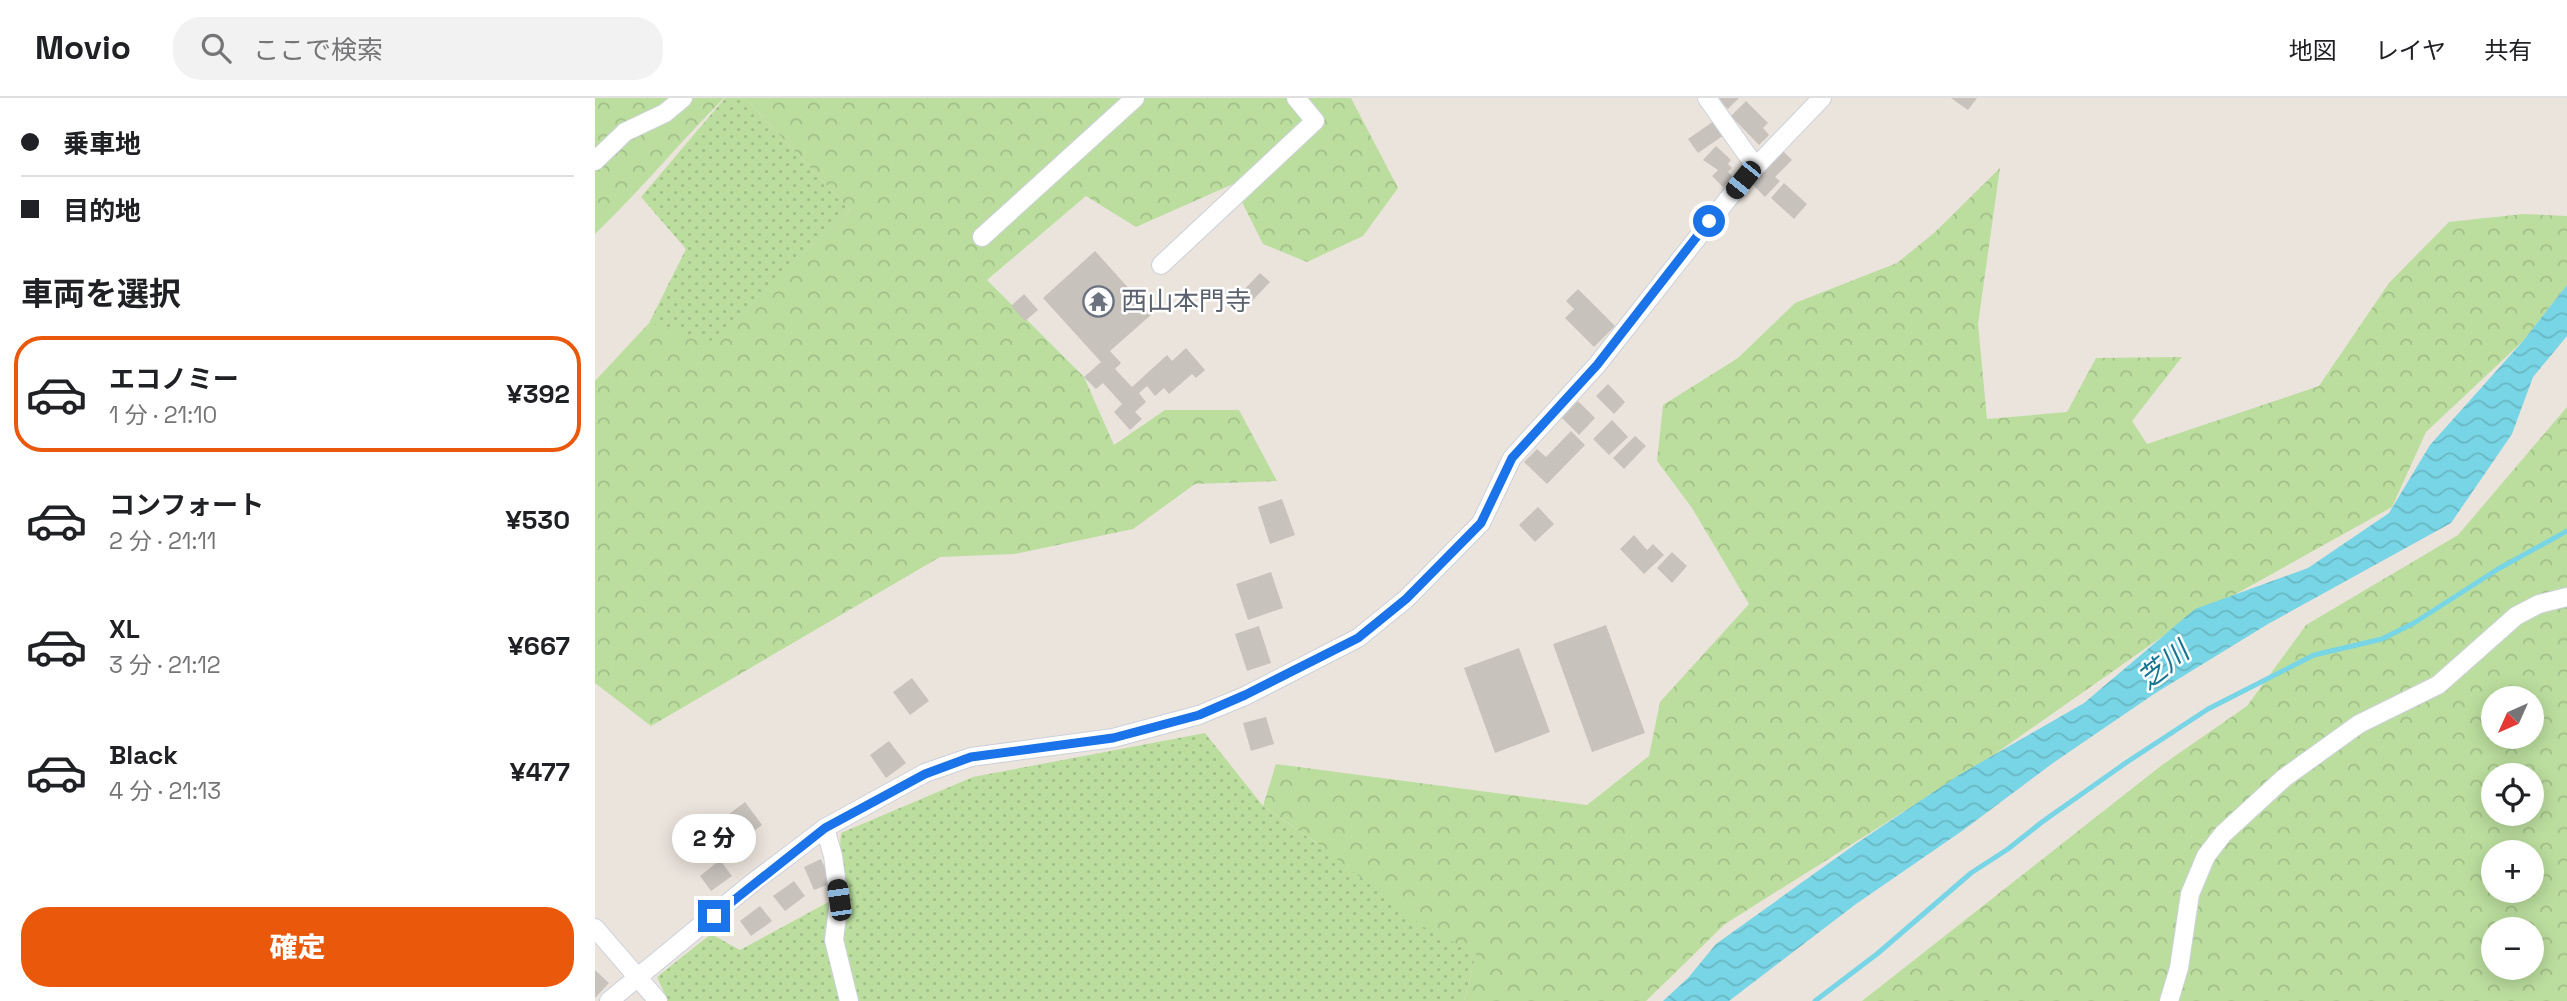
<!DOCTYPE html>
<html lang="ja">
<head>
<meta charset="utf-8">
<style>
  body { margin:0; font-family:"Space Grotesk","Noto Sans JP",sans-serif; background:#f2f2f2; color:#202124; height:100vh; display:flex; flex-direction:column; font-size:26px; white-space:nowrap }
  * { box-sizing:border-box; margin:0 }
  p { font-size:23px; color:#757577 }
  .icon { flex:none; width:38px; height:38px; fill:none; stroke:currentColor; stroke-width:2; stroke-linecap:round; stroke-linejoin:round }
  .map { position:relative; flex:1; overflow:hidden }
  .details { display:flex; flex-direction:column; background:#fff; width:595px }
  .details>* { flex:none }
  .banner { display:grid; align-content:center; height:154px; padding:0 21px; background:#fff }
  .needle { width:46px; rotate:225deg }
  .buttons { position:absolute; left:1886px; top:588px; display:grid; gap:14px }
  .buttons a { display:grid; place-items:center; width:63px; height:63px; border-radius:50%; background:#fff; box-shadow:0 4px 18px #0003; font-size:35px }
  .end { position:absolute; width:32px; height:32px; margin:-16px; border:9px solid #1a73e8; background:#fff; box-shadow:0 0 0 4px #fff }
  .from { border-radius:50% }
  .bubble { position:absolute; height:49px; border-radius:24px; background:#fff; box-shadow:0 4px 18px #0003; font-size:23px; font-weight:800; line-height:49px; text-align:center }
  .car { position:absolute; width:21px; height:42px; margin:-21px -10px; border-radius:9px; box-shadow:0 0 5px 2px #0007; background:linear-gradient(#222 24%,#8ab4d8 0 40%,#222 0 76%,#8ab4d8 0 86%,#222 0) }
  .banner b { display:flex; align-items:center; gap:24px; height:66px; font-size:26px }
  .banner b+b { border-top:2px solid #e0e0e0 }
  .banner i { width:18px; height:18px; background:#202124 }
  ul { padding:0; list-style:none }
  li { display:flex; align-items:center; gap:21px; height:116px; margin:0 14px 10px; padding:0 7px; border:4px solid transparent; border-radius:28px }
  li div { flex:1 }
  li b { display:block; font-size:26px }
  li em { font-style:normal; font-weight:800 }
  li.selected { border-color:#ea580c }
  li>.icon { width:63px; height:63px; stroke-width:1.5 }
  h2 { padding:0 21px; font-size:32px; line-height:84px }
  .action { display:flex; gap:14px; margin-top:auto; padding:14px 21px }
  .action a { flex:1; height:80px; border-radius:28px; background:#ea580c; color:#fff; font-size:28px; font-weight:800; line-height:80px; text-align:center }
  header { display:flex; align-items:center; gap:42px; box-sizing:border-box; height:98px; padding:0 35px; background:#fff; border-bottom:2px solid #e0e0e0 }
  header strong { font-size:33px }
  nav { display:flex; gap:38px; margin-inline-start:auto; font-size:24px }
  .search { width:490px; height:63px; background:#f2f2f2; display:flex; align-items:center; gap:18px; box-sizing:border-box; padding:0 24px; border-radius:28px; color:#757577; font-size:26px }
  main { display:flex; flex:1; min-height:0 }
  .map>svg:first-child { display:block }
  .grass { fill:url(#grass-dots) }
  .forest { fill:url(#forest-crowns); fill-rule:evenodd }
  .water { fill:url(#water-waves) }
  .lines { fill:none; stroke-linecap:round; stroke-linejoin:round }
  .stream { stroke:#78d5e5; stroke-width:5 }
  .building { fill:#c7c2bc }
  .minor-casing { stroke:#ccd0db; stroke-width:20 }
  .minor { stroke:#fff; stroke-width:18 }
  .route { stroke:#1a73e8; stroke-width:9 }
  .labels { text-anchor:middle; stroke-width:5; stroke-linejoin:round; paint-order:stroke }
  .worship-label { font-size:26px; fill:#5b616d; stroke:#fff; text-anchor:start }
  .water-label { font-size:28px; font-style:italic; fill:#187591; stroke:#fff }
</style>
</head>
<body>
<header>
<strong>Movio</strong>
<div class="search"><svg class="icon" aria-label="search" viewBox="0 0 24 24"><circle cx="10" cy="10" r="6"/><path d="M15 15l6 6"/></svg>ここで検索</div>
<nav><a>地図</a><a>レイヤ</a><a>共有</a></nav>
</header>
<main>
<section class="details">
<div class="banner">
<b><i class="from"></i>乗車地</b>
<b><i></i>目的地</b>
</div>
<h2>車両を選択</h2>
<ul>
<li class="selected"><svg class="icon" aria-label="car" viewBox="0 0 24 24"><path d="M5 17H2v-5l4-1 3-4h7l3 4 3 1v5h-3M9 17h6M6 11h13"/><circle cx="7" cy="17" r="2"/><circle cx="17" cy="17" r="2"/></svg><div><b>エコノミー</b><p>1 分 · 21:10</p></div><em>¥392</em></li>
<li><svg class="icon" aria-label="car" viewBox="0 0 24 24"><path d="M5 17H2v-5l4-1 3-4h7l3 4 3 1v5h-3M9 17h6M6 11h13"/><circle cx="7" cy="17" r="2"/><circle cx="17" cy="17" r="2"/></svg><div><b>コンフォート</b><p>2 分 · 21:11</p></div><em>¥530</em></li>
<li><svg class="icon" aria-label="car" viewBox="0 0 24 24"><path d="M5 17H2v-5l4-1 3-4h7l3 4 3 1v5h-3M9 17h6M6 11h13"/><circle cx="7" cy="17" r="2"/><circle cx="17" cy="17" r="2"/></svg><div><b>XL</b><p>3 分 · 21:12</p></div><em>¥667</em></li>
<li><svg class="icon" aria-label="car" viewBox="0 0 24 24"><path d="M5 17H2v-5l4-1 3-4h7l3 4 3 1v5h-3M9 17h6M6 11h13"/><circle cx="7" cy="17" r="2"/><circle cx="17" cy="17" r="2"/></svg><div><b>Black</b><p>4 分 · 21:13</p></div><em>¥477</em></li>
</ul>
<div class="action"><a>確定</a></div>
</section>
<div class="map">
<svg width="1972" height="903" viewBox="0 0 1972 903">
  <defs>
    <pattern id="grass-dots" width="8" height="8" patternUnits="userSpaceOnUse" patternTransform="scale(1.75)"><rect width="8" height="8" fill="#bbde9e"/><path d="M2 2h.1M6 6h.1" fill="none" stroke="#a1bf88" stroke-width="1.8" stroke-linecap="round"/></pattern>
    <pattern id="forest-crowns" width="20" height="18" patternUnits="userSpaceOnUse" patternTransform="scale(1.75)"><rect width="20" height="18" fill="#bbde9e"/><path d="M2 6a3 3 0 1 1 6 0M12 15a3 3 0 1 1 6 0" fill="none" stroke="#a1bf88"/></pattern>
    <pattern id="water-waves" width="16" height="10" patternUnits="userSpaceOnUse" patternTransform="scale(1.75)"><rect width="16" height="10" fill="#78d5e5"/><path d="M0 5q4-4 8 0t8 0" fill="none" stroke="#68b7c5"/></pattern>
  </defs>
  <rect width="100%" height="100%" fill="#ebe4dd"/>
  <g class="grass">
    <polygon points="130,0 150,0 255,112 116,244 69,235 54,225 91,151 46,99"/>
    <polygon points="610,635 668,708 881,856 869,903 73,903 62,879 116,836 145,852 241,800 246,735 378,679"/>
  </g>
  <g class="forest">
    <path d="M0,0H129C85,44 45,93 0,136Z"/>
    <polygon points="150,0 756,0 803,90 768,138 712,164 668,146 638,86 541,129 491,98 392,182 489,279 519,347 570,312 644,312 682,383 600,386 538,431 420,456 345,459 56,628 0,585 0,283 54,225 116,243 255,112"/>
    <polygon points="1405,70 1383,226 1392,321 1472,314 1501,260 1587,259 1537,323 1552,346 1724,288 1794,185 1854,124 1928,116 1972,118 1972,187 1928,243 1831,334 1797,409 1578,531 1400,656 1130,826 1051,903 869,903 881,856 829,829 719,743 668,708 681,666 992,707 1054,658 1065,604 1154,506 1097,410 1062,363 1068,307 1143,260 1200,205 1302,165 1339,135"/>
    <path d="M1972,309V903H1267L1567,667L1652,608L1711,527L1863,437ZM1899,600H1937V639H1899ZM1899,677H1937V716H1899ZM1899,754H1937V793H1899ZM1899,831H1937V870H1899Z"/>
  </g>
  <polygon class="water" points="1972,187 1972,238 1938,279 1917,336 1856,425 1673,526 1559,596 1458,665 1367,733 1261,806 1134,903 1068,903 1093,880 1121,846 1262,745 1364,677 1489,605 1600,511 1713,470 1794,415 1835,347 1928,243"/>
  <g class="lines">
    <polyline class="stream" points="1220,903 1282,856 1376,775 1413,751 1447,724 1532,664 1613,611 1719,557 1787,541 1819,525 1903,471 1972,433"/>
  </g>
  <g class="building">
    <polygon points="1122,0 1144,0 1133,11"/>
    <polygon points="1356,0 1382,0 1373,12"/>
    <polygon points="1151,3 1173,25 1168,30 1174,37 1164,47 1136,18"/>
    <polygon points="1119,23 1129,37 1103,55 1093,41"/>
    <polygon points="1121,48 1136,62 1133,66 1137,70 1133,74 1138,79 1128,89 1117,78 1123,72 1108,62"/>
    <polygon points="1187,52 1197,62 1180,79 1185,83 1170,99 1155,84"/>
    <polygon points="1189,85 1212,106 1199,121 1176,100"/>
    <polygon points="500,153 557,216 515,253 526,265 520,271 537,289 572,257 577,263 591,250 610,272 601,280 597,276 574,296 569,290 560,298 552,288 544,295 551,304 540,314 547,321 535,332 519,314 527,306 508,285 501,291 489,279 506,264 448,200"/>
    <polygon points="665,175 675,184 657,203 647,194"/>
    <polygon points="983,191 1020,228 999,249 970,220 979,211 971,203"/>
    <polygon points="429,196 443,212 430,223 416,208"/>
    <polygon points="1013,286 1030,304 1019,316 1001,298"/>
    <polygon points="983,303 1000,320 984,337 967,320"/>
    <polygon points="1017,322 1033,339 1014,357 998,341"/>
    <polygon points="976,333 990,347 952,386 929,364 942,351 951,359"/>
    <polygon points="1040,338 1051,348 1029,371 1018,360"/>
    <polygon points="687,401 700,437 675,446 663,409"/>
    <polygon points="943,409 959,426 940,444 924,427"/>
    <polygon points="1039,437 1052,452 1058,446 1069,457 1049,476 1025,451"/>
    <polygon points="1077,454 1092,468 1077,485 1062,470"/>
    <polygon points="676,474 688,510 653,522 641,486"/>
    <polygon points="1011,527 1050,635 997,654 958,546"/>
    <polygon points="664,528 676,565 652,573 640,536"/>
    <polygon points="924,550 955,634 900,655 869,570"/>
    <polygon points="317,580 334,603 315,617 298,594"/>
    <polygon points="671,619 679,646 656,653 648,625"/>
    <polygon points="294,643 311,665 291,680 275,657"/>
    <polygon points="150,704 167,727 148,741 130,719"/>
    <polygon points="226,761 237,785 219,792 209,769"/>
    <polygon points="125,762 137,778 116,793 105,778"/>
    <polygon points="199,783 210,798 190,813 178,798"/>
    <polygon points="165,808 177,823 156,838 145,823"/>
    <polygon points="0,872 14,885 0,900"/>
  </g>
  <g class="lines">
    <defs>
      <g id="minor">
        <polyline points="1112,0 1160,68"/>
        <polyline points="0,63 30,34 70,15 88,0"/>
        <polyline points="387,139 540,0"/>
        <polyline points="566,167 720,23 701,0"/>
        <polyline points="230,730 238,758 244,802 239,842 254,903"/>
        <polyline points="0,830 63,903"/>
        <polyline points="14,903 156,786 230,730 330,675 376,659 518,640 604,617 650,598 763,540 811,501 886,425 917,360 1002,267 1148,82 1227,0"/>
        <polyline points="1574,903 1584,870 1595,796 1611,758 1628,736 1689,680 1764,626 1843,587 1921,518 1944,506 1972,499"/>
      </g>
    </defs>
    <use href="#minor" class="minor-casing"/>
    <use href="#minor" class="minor"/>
  </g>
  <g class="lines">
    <polyline class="route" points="119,818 230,730 330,676 376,659 518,640 604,617 650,597 763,540 811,501 886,425 917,360 1002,267 1114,123"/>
  </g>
  <defs>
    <symbol id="temple-ring" viewBox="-11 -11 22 22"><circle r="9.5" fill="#fff" stroke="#6b7280" stroke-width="1.5"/><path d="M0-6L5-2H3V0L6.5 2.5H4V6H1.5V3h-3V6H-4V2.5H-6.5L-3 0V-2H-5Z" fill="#6b7280"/></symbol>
  </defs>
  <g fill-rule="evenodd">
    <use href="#temple-ring" x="486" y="186" width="35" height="35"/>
  </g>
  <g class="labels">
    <g class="worship-label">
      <text x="526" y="212">西山本門寺</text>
    </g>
    <g class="water-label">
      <text transform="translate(1568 567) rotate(-39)" y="10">芝川</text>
    </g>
  </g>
</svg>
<div class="buttons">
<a><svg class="needle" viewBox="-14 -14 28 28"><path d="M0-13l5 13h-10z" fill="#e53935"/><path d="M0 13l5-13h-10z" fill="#757577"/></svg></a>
<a><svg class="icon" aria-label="locate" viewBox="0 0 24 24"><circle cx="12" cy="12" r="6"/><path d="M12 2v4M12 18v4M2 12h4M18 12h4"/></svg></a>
<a>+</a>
<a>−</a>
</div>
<i class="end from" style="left:1114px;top:123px"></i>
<i class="end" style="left:119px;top:818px"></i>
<div class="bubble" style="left:77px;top:716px;width:84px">2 分</div>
<i class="car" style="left:1148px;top:82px;rotate:219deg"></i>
<i class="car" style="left:244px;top:802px;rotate:352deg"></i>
</div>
</main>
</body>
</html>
